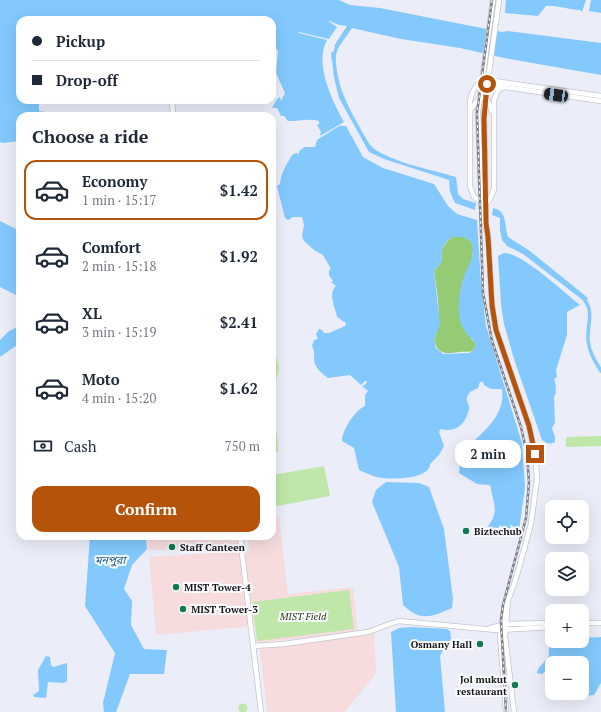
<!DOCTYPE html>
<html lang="en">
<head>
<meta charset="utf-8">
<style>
  body { margin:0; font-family:"PT Serif","Noto Sans Bengali",serif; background:#f6f6f7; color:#1f2937; height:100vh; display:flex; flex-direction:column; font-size:15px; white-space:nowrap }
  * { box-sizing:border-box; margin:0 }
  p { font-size:13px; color:#747a83 }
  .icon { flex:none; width:22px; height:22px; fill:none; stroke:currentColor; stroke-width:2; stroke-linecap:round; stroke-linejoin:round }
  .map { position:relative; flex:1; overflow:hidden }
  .details { position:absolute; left:16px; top:112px; width:260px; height:428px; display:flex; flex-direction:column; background:#fff; border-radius:12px; box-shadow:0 4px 16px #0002 }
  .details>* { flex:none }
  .hud { position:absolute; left:16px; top:16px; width:260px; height:88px; border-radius:12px; box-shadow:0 4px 16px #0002; display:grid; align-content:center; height:88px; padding:0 16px; background:#fff }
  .fabs { position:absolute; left:545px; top:500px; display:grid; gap:8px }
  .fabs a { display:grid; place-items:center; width:44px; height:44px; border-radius:8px; background:#fff; box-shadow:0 4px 16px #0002; font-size:20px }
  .end { position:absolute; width:18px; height:18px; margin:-9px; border:5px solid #b45309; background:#fff; box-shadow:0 0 0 2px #fff }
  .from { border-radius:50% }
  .bubble { position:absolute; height:28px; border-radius:12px; background:#fff; box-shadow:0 4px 16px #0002; font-size:13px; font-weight:700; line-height:28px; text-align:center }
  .car { position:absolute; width:12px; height:24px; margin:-12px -6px; border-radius:5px; box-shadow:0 0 3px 1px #0007; background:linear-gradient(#222 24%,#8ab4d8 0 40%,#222 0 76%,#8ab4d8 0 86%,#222 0) }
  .hud b { display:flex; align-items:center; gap:14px; height:38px; font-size:15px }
  .hud b+b { border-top:1px solid #e0e1e3 }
  .hud i { width:10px; height:10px; background:#1f2937 }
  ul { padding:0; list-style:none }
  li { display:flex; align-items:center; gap:12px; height:60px; margin:0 8px 6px; padding:0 8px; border:2px solid transparent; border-radius:12px }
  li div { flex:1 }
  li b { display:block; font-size:15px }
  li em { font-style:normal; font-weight:700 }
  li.current { border-color:#b45309 }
  li>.icon { width:36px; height:36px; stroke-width:1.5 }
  h2 { padding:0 16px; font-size:18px; line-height:48px }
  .pay { display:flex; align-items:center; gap:10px; height:44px; padding:0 16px; font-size:15px }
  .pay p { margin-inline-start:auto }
  .cta { display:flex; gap:8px; margin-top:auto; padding:8px 16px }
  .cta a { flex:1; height:46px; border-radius:12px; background:#b45309; color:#fff; font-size:16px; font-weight:700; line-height:46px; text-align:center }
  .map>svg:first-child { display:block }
  .education { fill:#f7dcde }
  .green { fill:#c0e7aa }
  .forest { fill:#94cb74 }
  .water { fill:#83c9fe; fill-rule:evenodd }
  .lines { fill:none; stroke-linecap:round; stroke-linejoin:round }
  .canal { stroke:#83c9fe; stroke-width:3.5 }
  .secondary-casing { stroke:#c3c5d0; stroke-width:6 }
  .secondary { stroke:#fff; stroke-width:4.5 }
  .rail-casing { stroke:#7c7d85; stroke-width:2.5 }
  .rail { stroke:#fafbfd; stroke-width:1; stroke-dasharray:3; stroke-linecap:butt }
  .route { stroke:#b45309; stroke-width:5 }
  .poi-dot { fill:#127951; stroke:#fafbfd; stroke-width:1.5 }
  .labels { text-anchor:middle; stroke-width:4; stroke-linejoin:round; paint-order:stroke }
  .poi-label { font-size:10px; font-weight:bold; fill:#151519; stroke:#fafbfd; text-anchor:start }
  .park-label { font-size:10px; font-style:italic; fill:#223714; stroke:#fafbfd }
  .water-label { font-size:11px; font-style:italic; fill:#175b86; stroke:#fafbfd }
</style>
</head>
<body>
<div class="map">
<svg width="601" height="712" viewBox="0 0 601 712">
  <rect width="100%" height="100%" fill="#ebedf9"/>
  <g class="education">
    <polygon points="279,516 288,594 353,587 358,632 257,643 255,626 156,635 149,557 249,551 248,536 272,536 272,517"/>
    <polygon points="147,536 238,536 240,547 148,550"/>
    <polygon points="374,633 376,673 345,712 267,712 260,649"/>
  </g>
  <g class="green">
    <path d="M272,350C280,361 281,374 272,386Z"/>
    <polygon points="277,433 278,452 272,452 272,434"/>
    <polygon points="601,436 601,446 566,447 566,437"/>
    <polygon points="324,466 330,496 272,507 272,475"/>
    <polygon points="349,590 354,629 257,641 252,602"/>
    <circle cx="243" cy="708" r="4.5"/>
  </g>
  <path class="forest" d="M452,237H464L472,242C477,260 463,272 461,289C460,300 468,327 471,339L476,343L474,350C469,353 465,351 459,352C446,354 438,355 434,340C443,321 437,292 434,271L442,261C440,249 443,245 452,237Z"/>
  <g class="water">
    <path d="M0,0H339L350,5L380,8L502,32L508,31L601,43V75L504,58L460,48L401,39L352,28L338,48L334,46L347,26L339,25L327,20L337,27L329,39L299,32V33L327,40C314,63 332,101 344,122L320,136L321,132L317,125L319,124V121C309,118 299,121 288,121L284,116H281L277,108H272L277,99L280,97L281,101L285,93L276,73L278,51L272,43V36L276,34L275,32L272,35V20H231L229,18L225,20H20V100H42L39,104V111L51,113L53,116H20V141L2,143L0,142Z"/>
    <path d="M506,0H586L582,12L580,10C568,10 557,5 546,6L538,16L505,13Z"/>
    <polygon points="591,0 601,0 601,13 589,11"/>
    <path d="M331,52L336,53C334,87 354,117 370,145C385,161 433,170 456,177L458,194L463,199L476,203L475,210L455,203L450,192L449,180L384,159L369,152L339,98L334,77Z"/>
    <path d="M339,126H346L363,157L383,168L434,184L448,206L457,214L477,220L481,283L486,326L522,443L525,487L519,531L510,524L511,529L503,528L500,525L498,528L488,527C490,523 493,519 494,515C497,506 491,496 491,487L489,485L477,484L459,473C460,468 459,459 462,455C478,433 506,420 502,389H491L484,385L483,382H480L478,388L470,392C469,395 466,396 467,400C467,403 470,406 469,409C466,424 456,433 441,429L439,432L444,446L439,455L430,464C430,480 388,480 376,477C370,475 364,472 359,470L354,448L342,441C342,430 356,409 365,406V395L368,391L362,386L366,384L367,381H365L361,385L350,375L328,378C322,374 314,367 314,359C314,354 315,351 312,346L314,340L318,339L316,334L319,329L322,330L324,333H329L345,326L346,323L337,317C336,308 327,294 336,286L331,282L333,281L329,275V270L331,269L323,255L314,250L304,241L302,236L304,225L302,217H293L288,220L285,218L277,186L280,184C281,172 287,164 292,155L296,153L299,154V151L305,147H315L317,140ZM452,237H464L471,242C476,255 470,262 465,274C459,288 456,311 462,326C464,332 471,338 476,343L474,350L469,353L443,354L436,348L434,340L440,324L434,271L442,261C440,249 443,244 452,237Z"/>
    <path d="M493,208C508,211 504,225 508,237L530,251L588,298L587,300L584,301L523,254L507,246L502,240L500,230V218L492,215Z"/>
    <polygon points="0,221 20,231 20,297 0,287"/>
    <path d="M504,253C521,252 566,294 580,305L567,312V335L556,370L557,377L554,379C556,384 557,393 554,397L555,423L552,428L555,437V442C549,445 546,443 542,440L514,359L504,324L501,304L498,256Z"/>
    <polygon points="20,326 20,343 0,357 0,340 9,331"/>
    <path d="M386,482L419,483L429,487L444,529L453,599L452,608C431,617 421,622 403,605L399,567L372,502L376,490Z"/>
    <polygon points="90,536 146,536 147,549 132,565 124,589 132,601 131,625 144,649 167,650 164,674 130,674 116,712 104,712 103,703 115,653 85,606"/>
    <polygon points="412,627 447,629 450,631 452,644 443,650 440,656 445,712 396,712 391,632 399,628"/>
    <path d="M601,637V683L594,695L579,697L576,694L582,693V668L586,660L583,657L579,658L578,663H552V669H548L542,674L537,673C538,666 545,663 548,657C551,651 546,644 552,639V641H582V638Z"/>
    <polygon points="46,656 50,657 51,665 53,667 67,663 67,681 64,683 48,682 46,698 34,697 33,695 39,691 38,670"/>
  </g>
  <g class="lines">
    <g class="canal">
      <polyline points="333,57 338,44"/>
      <path d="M583,298C595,311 587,324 588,340C589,352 595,361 601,371"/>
    </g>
    <defs>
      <g id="secondary">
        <polyline points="493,0 478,112 482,215 488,234 492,305 496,330 529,426 535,454 537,478 531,524 515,582 508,600 505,604 500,635 506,712"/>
        <polyline points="484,84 601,101"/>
        <polyline points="172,100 173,116"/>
        <path d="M471,109L480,97C488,98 490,104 492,112"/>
        <path d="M481,201L474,197L470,186V101C472,91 476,81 487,80L601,96"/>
        <polyline points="486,203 490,199 494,189 494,100 498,90 504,87"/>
        <polyline points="486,223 484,108 499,0"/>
        <polyline points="240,536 261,712"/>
        <polyline points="508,600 505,636 514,712"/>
        <polyline points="582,623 601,623"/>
        <polyline points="490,628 506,624 552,623"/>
        <polyline points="254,646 284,644 368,632 398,621 497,630 552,627"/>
      </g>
    </defs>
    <use href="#secondary" class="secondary-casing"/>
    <use href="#secondary" class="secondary"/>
    <defs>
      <polyline id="rail" points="492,0 477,113 483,293 492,341 521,427 527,454 529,482 526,518 503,605 501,621 506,712"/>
    </defs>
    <use href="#rail" class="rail-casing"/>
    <use href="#rail" class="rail"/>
  </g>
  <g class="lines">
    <polyline class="route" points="487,84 484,119 486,223 488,237 492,305 496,330 529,426 535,454"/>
  </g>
  <g class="poi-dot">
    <circle cx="466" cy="531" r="4"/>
    <circle cx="172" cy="547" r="4"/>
    <circle cx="176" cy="587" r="4"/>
    <circle cx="183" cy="609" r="4"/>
    <circle cx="480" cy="644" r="4"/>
    <circle cx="515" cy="685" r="4"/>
  </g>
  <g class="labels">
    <g class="poi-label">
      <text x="474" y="535">Biztechub</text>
      <text x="180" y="551">Staff Canteen</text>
      <text x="184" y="591">MIST Tower-4</text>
      <text x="191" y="613">MIST Tower-3</text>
      <text x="472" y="648" text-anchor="end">Osmany Hall</text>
      <text x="507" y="683" text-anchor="end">Jol mukut<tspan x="507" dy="12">restaurant</tspan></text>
    </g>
    <g class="park-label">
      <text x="303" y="620">MIST Field</text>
    </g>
    <g class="water-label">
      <text x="110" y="564">মনপুরা</text>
    </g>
  </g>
</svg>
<div class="fabs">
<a><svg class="icon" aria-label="locate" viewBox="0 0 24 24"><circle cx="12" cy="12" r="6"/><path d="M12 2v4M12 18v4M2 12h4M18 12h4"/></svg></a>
<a><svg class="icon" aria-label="layers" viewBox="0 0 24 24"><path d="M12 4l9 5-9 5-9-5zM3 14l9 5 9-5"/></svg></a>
<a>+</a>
<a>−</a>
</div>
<i class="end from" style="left:487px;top:84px"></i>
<i class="end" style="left:535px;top:454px"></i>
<div class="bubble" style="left:455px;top:440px;width:66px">2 min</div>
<i class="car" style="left:556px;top:95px;rotate:278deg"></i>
<div class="hud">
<b><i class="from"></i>Pickup</b>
<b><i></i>Drop-off</b>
</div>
<section class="details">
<h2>Choose a ride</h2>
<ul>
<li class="current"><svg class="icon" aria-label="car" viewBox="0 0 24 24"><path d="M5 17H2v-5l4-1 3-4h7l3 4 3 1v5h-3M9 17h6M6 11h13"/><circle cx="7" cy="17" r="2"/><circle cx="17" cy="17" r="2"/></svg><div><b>Economy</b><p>1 min · 15:17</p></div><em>$1.42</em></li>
<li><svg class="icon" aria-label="car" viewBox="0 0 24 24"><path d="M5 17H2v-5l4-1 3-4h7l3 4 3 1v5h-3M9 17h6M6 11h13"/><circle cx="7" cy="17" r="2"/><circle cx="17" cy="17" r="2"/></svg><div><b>Comfort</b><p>2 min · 15:18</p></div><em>$1.92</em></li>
<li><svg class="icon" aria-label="car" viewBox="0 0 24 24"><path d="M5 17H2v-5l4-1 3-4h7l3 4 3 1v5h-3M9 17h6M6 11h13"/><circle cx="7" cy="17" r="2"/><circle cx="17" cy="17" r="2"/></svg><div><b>XL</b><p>3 min · 15:19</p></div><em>$2.41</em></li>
<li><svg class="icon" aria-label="car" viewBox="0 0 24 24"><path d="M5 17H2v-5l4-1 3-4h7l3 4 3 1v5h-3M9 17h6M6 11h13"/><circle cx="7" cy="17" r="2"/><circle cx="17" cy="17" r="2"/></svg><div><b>Moto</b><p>4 min · 15:20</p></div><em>$1.62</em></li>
</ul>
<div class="pay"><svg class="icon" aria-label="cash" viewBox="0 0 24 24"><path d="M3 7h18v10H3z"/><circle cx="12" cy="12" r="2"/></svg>Cash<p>750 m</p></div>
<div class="cta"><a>Confirm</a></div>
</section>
</div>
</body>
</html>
